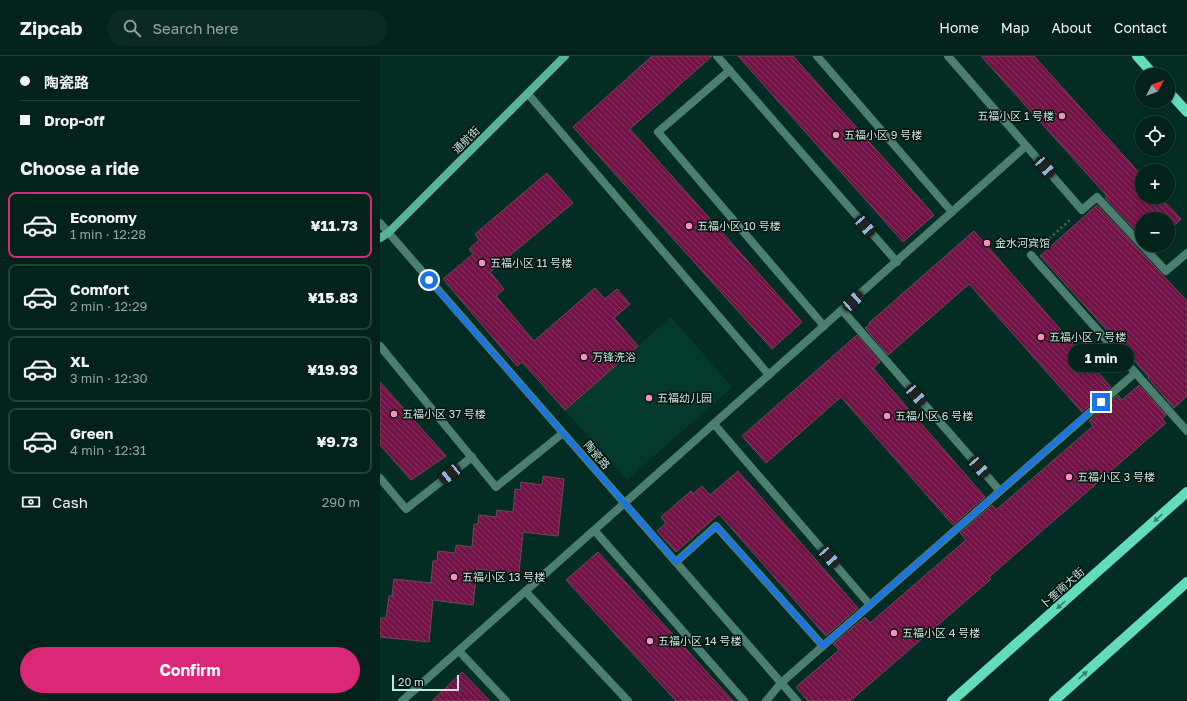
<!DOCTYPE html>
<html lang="en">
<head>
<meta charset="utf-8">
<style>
  body { margin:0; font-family:"Golos Text","Noto Sans SC",sans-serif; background:#0c2a24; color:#f1f3f6; height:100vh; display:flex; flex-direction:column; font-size:15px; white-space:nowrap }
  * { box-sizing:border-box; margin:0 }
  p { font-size:13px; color:#96a4a3 }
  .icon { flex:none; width:22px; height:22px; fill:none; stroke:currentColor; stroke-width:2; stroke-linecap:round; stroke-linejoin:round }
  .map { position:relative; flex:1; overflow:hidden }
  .drawer { display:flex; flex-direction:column; background:#02221b; width:380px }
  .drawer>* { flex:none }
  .top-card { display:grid; align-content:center; height:88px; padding:0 20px; background:#02221b }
  .needle { width:26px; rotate:49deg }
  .buttons { position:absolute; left:755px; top:12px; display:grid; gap:8px }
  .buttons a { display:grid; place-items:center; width:40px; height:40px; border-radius:50%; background:#02221b; box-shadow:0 2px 6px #0003,0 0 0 1px #233f3a; font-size:20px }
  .scale { position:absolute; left:12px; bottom:10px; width:67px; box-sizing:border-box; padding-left:4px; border:2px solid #cbe5dd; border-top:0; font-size:11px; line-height:14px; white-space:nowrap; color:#cbe5dd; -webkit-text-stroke:3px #01130e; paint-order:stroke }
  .end { position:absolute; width:18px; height:18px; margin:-9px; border:5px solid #1a73e8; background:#fff; box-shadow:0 0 0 2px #fff }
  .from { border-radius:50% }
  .bubble { position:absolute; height:28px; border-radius:14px; background:#02221b; box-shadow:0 2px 6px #0003,0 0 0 1px #233f3a; font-size:13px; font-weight:700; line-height:28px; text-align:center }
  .car { position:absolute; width:12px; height:24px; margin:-12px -6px; border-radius:5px; box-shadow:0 0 3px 1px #0007; background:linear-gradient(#222 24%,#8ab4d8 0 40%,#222 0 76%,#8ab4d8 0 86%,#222 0) }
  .top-card b { display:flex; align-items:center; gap:14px; height:38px; font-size:15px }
  .top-card b+b { border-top:1px solid #233f3a }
  .top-card i { width:10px; height:10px; background:#f1f3f6 }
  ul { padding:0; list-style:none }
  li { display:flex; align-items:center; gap:12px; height:66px; margin:0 8px 6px; padding:0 12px; border:2px solid #233f3a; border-radius:8px }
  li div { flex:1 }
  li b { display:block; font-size:15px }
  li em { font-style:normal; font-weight:700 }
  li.active { border-color:#db2777 }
  li>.icon { width:36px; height:36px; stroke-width:1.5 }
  h2 { padding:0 20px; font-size:18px; line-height:48px }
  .pay { display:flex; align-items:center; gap:10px; height:44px; padding:0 20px; font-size:15px }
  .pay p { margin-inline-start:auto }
  .primary-button { display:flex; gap:8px; margin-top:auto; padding:8px 20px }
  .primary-button a { flex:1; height:46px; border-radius:24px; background:#db2777; color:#fff; font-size:16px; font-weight:700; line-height:46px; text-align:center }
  header { display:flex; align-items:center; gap:24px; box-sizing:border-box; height:56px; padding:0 20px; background:#02221b; border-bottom:1px solid #233f3a }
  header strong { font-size:19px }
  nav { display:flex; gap:22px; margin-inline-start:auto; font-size:14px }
  .search { width:280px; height:36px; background:#0c2a24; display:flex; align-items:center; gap:10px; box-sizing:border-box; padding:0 14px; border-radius:22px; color:#96a4a3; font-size:15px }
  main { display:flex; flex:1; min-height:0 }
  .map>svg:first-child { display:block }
  .built { fill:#04392e }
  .building { fill:url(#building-back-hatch); stroke:#714858 }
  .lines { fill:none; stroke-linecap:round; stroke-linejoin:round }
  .path { stroke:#41665d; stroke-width:2.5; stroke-dasharray:2 3; stroke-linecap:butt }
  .minor { stroke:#4a7f71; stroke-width:8 }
  .secondary { stroke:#59b39b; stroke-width:8 }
  .primary { stroke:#63dbbd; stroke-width:10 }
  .oneway { fill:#37816e }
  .route { stroke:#1a73e8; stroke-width:5 }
  .poi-dot { fill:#fe8ebd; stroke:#01130e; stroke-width:1.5 }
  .labels { text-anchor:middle; stroke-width:3; stroke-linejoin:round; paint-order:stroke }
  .poi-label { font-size:11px; fill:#cbe5dd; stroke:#01130e; text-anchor:start }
  .street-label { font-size:11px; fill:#cbe5dd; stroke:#01130e }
</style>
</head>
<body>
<header>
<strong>Zipcab</strong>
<div class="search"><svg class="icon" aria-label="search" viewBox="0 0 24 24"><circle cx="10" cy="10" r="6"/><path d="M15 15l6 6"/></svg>Search here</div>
<nav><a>Home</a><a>Map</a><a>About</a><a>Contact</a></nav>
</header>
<main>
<section class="drawer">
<div class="top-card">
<b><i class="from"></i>陶瓷路</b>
<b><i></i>Drop-off</b>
</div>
<h2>Choose a ride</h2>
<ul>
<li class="active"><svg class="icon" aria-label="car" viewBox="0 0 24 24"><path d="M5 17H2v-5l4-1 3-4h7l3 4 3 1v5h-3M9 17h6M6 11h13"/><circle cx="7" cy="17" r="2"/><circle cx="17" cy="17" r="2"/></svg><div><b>Economy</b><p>1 min · 12:28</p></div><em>¥11.73</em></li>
<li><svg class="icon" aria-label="car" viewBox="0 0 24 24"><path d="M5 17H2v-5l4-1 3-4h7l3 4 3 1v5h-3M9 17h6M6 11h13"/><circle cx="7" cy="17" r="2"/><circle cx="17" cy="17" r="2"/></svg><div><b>Comfort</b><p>2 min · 12:29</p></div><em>¥15.83</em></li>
<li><svg class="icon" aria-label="car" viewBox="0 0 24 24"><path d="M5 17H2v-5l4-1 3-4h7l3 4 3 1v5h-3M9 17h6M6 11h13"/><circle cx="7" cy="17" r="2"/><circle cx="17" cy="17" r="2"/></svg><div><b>XL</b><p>3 min · 12:30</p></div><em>¥19.93</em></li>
<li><svg class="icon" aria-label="car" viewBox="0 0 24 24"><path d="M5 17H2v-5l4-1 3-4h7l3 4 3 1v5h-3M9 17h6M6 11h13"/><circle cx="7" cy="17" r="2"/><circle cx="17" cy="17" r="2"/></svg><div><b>Green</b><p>4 min · 12:31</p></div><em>¥9.73</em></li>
</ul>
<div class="pay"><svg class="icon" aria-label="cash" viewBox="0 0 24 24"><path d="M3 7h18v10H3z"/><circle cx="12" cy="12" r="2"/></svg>Cash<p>290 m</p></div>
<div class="primary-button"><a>Confirm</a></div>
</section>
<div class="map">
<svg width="807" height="645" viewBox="0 0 807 645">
  <defs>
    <pattern id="building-back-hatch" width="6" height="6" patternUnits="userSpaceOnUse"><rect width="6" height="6" fill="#731246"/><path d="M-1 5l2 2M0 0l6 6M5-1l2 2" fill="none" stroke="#863460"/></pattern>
  </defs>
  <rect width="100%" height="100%" fill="#032d24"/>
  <polygon class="built" points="291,261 352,331 247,424 185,354"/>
  <g class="building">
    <polygon points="272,0 332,0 250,73 422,266 392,293 193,71"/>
    <polygon points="358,0 413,0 554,159 523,186"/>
    <polygon points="601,0 654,0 762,120 762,141 780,141 801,163 788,175 788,163 762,163 762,181 725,142 727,140"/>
    <polygon points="167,117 193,147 110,216 124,233 116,240 154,285 215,232 225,243 237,233 250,248 234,262 258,290 185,354 142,306 137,310 63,223 93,198 89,193 99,184 95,178"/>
    <polygon points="717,149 807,245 807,340 794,352 768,322 769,321 660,200"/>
    <polygon points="594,175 731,331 702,356 589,228 508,299 485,272 490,268 489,267"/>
    <polygon points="477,279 500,306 493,312 605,441 573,469 461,341 386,407 362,380"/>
    <polygon points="0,326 66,400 31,424 0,389"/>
    <polygon points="759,329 786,359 782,363 786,367 609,521 611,523 470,645 428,645 416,631 459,594 453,588 485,561 490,567 586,484 580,477 612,449 616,454 713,370 709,365 738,339 742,344"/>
    <polygon points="358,415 478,552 446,580 339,458 296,496 277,475 286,467 281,461 311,435 313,438 322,430 330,439"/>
    <polygon points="163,420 184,423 178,480 143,476 139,517 97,513 93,549 53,544 49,586 0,581 0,562 6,562 9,540 14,540 12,540 14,523 51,527 53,505 57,505 58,495 75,497 76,489 92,491 94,468 98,468 99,459 116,461 117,454 133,456 135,433 140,434 141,426 162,429"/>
    <polygon points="218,496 353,645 296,645 186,524"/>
    <polygon points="82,616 110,645 52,645"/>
  </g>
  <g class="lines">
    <polyline class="path" points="662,189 691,163"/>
    <g class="minor">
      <polyline points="337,0 517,206"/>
      <polyline points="437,0 572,156"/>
      <polyline points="568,0 702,154 717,141 786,215 807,197"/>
      <polyline points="350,14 278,76 444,270"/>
      <polyline points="148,38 389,319"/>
      <polyline points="0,167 417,645"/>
      <polyline points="651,199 807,375"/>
      <polyline points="462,254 620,435"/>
      <polyline points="0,290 116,431 183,377"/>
      <polyline points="334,368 490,549"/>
      <polyline points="0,422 26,453 92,401"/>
      <polyline points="215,475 364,645"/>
      <polyline points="296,506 336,470 443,590 401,627 386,645"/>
      <polyline points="146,536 248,645"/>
      <polyline points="443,590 755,317"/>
      <polyline points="79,595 126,645"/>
      <polyline points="22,645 646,90"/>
    </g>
    <polyline class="secondary" points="0,182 8,177 185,0"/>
    <g class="primary">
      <polyline points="757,0 774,19"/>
      <polyline points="788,35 807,56"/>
      <polyline points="572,645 807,436"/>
      <polyline points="674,645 807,526"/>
    </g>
  </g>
  <defs><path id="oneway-solid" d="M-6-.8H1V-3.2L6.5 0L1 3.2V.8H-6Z"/></defs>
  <g class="oneway">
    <use href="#oneway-solid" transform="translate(778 462) rotate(138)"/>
    <use href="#oneway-solid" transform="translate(681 549) rotate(138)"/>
    <use href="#oneway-solid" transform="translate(703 619) rotate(-42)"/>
  </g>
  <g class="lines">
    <polyline class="route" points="49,224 296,506 336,470 443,590 721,346"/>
  </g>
  <g class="poi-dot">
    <circle cx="682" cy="60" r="4"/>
    <circle cx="456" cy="79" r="4"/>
    <circle cx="309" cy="170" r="4"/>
    <circle cx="607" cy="187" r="4"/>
    <circle cx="102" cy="207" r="4"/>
    <circle cx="661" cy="281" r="4"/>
    <circle cx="204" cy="301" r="4"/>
    <circle cx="269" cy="342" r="4"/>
    <circle cx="14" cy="358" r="4"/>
    <circle cx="507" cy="360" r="4"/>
    <circle cx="689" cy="421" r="4"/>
    <circle cx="74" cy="521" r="4"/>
    <circle cx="514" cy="577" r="4"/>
    <circle cx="270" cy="585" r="4"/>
  </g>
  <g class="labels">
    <g class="poi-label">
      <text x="674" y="64" text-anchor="end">五福小区 1 号楼</text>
      <text x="464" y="83">五福小区 9 号楼</text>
      <text x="317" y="174">五福小区 10 号楼</text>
      <text x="615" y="191">金水河宾馆</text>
      <text x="110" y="211">五福小区 11 号楼</text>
      <text x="669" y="285">五福小区 7 号楼</text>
      <text x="212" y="305">万锋洗浴</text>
      <text x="277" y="346">五福幼儿园</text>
      <text x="22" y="362">五福小区 37 号楼</text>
      <text x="515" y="364">五福小区 6 号楼</text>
      <text x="697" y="425">五福小区 3 号楼</text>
      <text x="82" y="525">五福小区 13 号楼</text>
      <text x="522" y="581">五福小区 4 号楼</text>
      <text x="278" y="589">五福小区 14 号楼</text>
    </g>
    <g class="street-label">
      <text transform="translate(86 84) rotate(-45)" y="4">通航街</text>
      <text transform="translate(217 399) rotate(49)" y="4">陶瓷路</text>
      <text transform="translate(682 532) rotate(-42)" y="4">卜奎南大街</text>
    </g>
  </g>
</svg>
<div class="buttons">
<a><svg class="needle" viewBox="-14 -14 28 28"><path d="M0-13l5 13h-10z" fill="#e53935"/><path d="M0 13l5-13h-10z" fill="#96a4a3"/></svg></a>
<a><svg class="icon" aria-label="locate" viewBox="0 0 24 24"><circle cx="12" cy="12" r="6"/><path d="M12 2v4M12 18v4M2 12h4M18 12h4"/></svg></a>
<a>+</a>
<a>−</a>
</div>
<div class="scale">20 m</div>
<i class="end from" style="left:49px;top:224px"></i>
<i class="end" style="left:721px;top:346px"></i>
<div class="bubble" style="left:688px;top:288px;width:66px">1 min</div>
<i class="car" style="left:665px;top:111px;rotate:139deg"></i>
<i class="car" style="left:485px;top:170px;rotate:139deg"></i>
<i class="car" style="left:473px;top:245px;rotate:48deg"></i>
<i class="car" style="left:536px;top:339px;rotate:139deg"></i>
<i class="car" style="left:599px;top:411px;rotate:139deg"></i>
<i class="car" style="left:70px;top:418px;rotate:231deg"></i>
<i class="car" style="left:449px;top:501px;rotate:139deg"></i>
</div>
</main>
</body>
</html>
